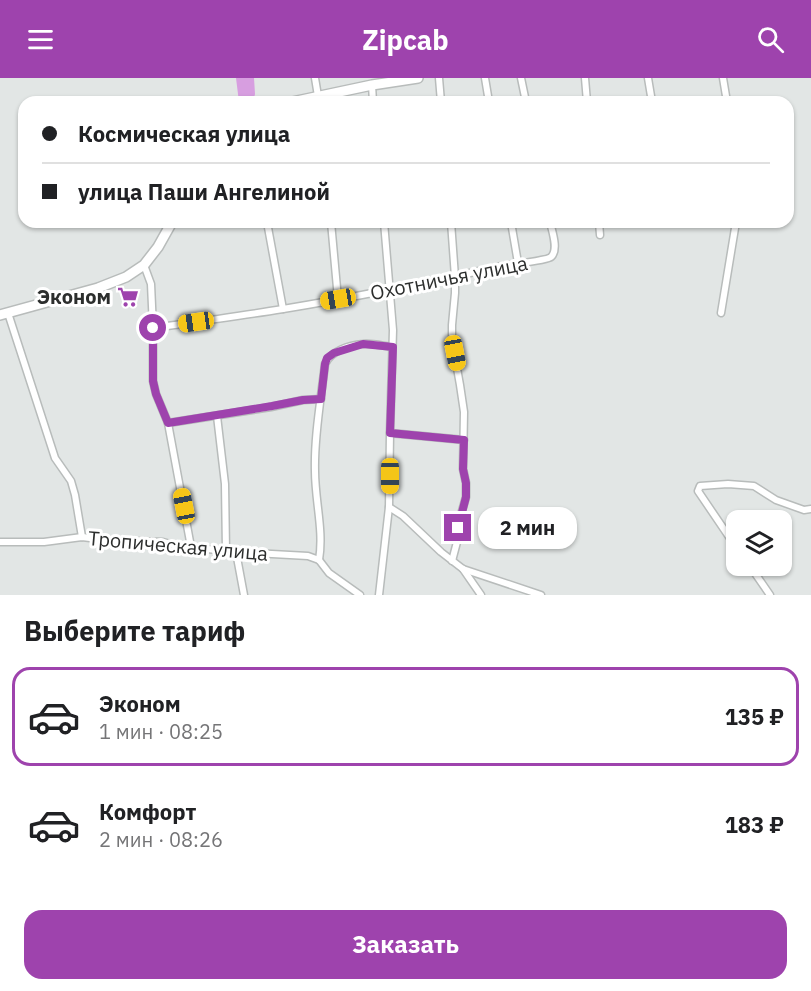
<!DOCTYPE html>
<html lang="ru">
<head>
<meta charset="utf-8">
<style>
  body { margin:0; font-family:"IBM Plex Sans",sans-serif; background:#f2f2f2; color:#202124; height:100vh; display:flex; flex-direction:column; font-size:22px; white-space:nowrap }
  * { box-sizing:border-box; margin:0 }
  p { font-size:20px; color:#757577 }
  .icon { flex:none; width:33px; height:33px; fill:none; stroke:currentColor; stroke-width:2; stroke-linecap:round; stroke-linejoin:round }
  .map { position:relative; height:517px; overflow:hidden }
  .side { display:flex; flex-direction:column; background:#fff; flex:1 }
  .side>* { flex:none }
  .guide { position:absolute; left:18px; top:18px; width:776px; height:132px; border-radius:18px; box-shadow:0 2px 4px #0004; display:grid; align-content:center; height:132px; padding:0 24px; background:#fff }
  .buttons { position:absolute; left:726px; top:432px; display:grid; gap:12px }
  .buttons a { display:grid; place-items:center; width:66px; height:66px; border-radius:12px; background:#fff; box-shadow:0 2px 4px #0004; font-size:30px }
  .end { position:absolute; width:27px; height:27px; margin:-14px; border:8px solid #9e43ad; background:#fff; box-shadow:0 0 0 3px #fff }
  .from { border-radius:50% }
  .bubble { position:absolute; height:42px; border-radius:18px; background:#fff; box-shadow:0 2px 4px #0004; font-size:20px; font-weight:700; line-height:42px; text-align:center }
  .car { position:absolute; width:18px; height:36px; margin:-18px -9px; border-radius:8px; box-shadow:0 0 4px 2px #0007; background:linear-gradient(#f5c518 24%,#345 0 40%,#f5c518 0 76%,#345 0 86%,#f5c518 0) }
  .guide b { display:flex; align-items:center; gap:21px; height:57px; font-size:22px }
  .guide b+b { border-top:2px solid #e0e0e0 }
  .guide i { width:15px; height:15px; background:#202124 }
  ul { padding:0; list-style:none }
  li { display:flex; align-items:center; gap:18px; height:99px; margin:0 12px 9px; padding:0 12px; border:3px solid transparent; border-radius:18px }
  li div { flex:1 }
  li b { display:block; font-size:22px }
  li em { font-style:normal; font-weight:700 }
  li.selected { border-color:#9e43ad }
  li>.icon { width:54px; height:54px; stroke-width:1.5 }
  h2 { padding:0 24px; font-size:27px; line-height:72px }
  .cta { display:flex; gap:12px; margin-top:auto; padding:12px 24px }
  .cta a { flex:1; height:69px; border-radius:18px; background:#9e43ad; color:#fff; font-size:24px; font-weight:700; line-height:69px; text-align:center }
  header { display:flex; justify-content:space-between; align-items:center; height:78px; padding:0 24px; background:#9e43ad; color:#fff; font-size:27px; font-weight:700 }
  .map>svg:first-child { display:block }
  .green { fill:#d79ee0 }
  .lines { fill:none; stroke-linecap:round; stroke-linejoin:round }
  .street-casing { stroke:#b8bcbb; stroke-width:9 }
  .secondary-casing { stroke:#b8bcbb; stroke-width:12 }
  .street { stroke:#fff; stroke-width:6 }
  .secondary { stroke:#fff; stroke-width:9 }
  .route { stroke:#9e43ad; stroke-width:8 }
  .labels { text-anchor:middle; stroke-width:6; stroke-linejoin:round; paint-order:stroke }
  .street-label { font-size:20px; fill:#2c2e2d; stroke:#fff }
  .poi-label { font-size:20px; font-weight:bold; fill:#2c2e2d; stroke:#fff; text-anchor:end }
</style>
</head>
<body>
<header><svg class="icon" aria-label="menu" viewBox="0 0 24 24"><path d="M4 6h16M4 12h16M4 18h16"/></svg>Zipcab<svg class="icon" aria-label="search" viewBox="0 0 24 24"><circle cx="10" cy="10" r="6"/><path d="M15 15l6 6"/></svg></header>
<div class="map">
<svg width="811" height="517" viewBox="0 0 811 517">
  <rect width="100%" height="100%" fill="#e2e6e5"/>
  <polygon class="green" points="236,0 254,0 255,16 253,24 239,24"/>
  <g class="lines">
    <defs>
      <g id="street">
        <polyline points="315,0 319,24"/>
        <polyline points="439,0 441,24"/>
        <polyline points="485,0 489,24"/>
        <polyline points="521,0 526,24"/>
        <polyline points="585,0 587,24"/>
        <polyline points="648,0 652,24"/>
        <polyline points="723,0 727,24"/>
        <polyline points="372,7 373,24"/>
        <polyline points="267,144 283,231"/>
        <polyline points="331,144 338,221"/>
        <polyline points="451,144 455,199 455,215 452,247 452,262 460,307 464,334 463,391 466,405 466,419 460,440 457,464 452,483"/>
        <polyline points="511,144 518,185"/>
        <polyline points="599,144 600,157"/>
        <polyline points="144,187 151,206 153,250 153,303 156,316 168,345 191,469"/>
        <polyline points="8,235 55,380 71,403 75,417 82,459"/>
        <polyline points="721,235 736,144"/>
        <path d="M153,250C196,244 240,238 283,231C356,219 430,204 502,188C511,186 546,183 551,179C559,172 552,153 550,144"/>
        <polyline points="217,338 225,406 226,473"/>
        <polyline points="168,345 271,329 303,322 321,321"/>
        <polyline points="390,355 464,362"/>
        <polyline points="389,429 403,438 441,474 463,491 541,517"/>
        <polyline points="0,464 44,464 82,459 106,462 163,464 178,468 236,474 308,478 319,482"/>
        <polyline points="736,469 698,413 700,408 728,406 754,408 776,422 804,432 811,431"/>
        <polyline points="236,474 244,517"/>
        <path d="M319,482C324,453 315,423 315,393C314,358 321,321 325,286C331,273 349,267 363,266C372,265 383,268 392,269"/>
        <polyline points="319,482 329,495 360,517"/>
        <polyline points="750,488 770,517"/>
        <polyline points="463,491 481,517"/>
        <polyline points="379,517 389,429 390,355 393,252 384,144"/>
      </g>
      <g id="secondary">
        <polyline points="292,24 372,7 418,0"/>
        <polyline points="0,237 98,210 126,199 144,187 158,169 172,144"/>
      </g>
    </defs>
    <use href="#street" class="street-casing"/>
    <use href="#secondary" class="secondary-casing"/>
    <use href="#street" class="street"/>
    <use href="#secondary" class="secondary"/>
  </g>
  <g class="lines">
    <polyline class="route" points="153,250 153,303 156,316 168,345 272,328 303,322 321,321 325,286 327,280 334,275 363,266 393,269 390,355 464,362 463,391 466,405 466,419 458,450"/>
  </g>
  <defs>
    <symbol id="supermarket-bare" viewBox="-9 -9 18 18"><path d="M-6-5.5h2.5l.6 2H6L4.5 2H-2.5L-4.4-4H-6ZM-1.5 3.2a1.3 1.3 0 1 0 .1 0ZM3 3.2a1.3 1.3 0 1 0 .1 0Z" fill="#9e43ad" stroke="#fff" stroke-width="2.5" paint-order="stroke"/></symbol>
  </defs>
  <g fill-rule="evenodd">
    <use href="#supermarket-bare" x="113" y="204" width="30" height="30"/>
  </g>
  <g class="labels">
    <g class="street-label">
      <text transform="translate(449 200) rotate(-11)" y="7">Охотничья улица</text>
      <text transform="translate(178 468) rotate(5)" y="7">Тропическая улица</text>
    </g>
    <g class="poi-label">
      <text x="111" y="226">Эконом</text>
    </g>
  </g>
</svg>
<div class="buttons">
<a><svg class="icon" aria-label="layers" viewBox="0 0 24 24"><path d="M12 4l9 5-9 5-9-5zM3 14l9 5 9-5"/></svg></a>
</div>
<i class="end from" style="left:153px;top:250px"></i>
<i class="end" style="left:458px;top:450px"></i>
<div class="bubble" style="left:478px;top:429px;width:99px">2 мин</div>
<i class="car" style="left:338px;top:221px;rotate:260deg"></i>
<i class="car" style="left:196px;top:244px;rotate:262deg"></i>
<i class="car" style="left:455px;top:275px;rotate:169deg"></i>
<i class="car" style="left:390px;top:398px;rotate:180deg"></i>
<i class="car" style="left:184px;top:428px;rotate:349deg"></i>
<div class="guide">
<b><i class="from"></i>Космическая улица</b>
<b><i></i>улица Паши Ангелиной</b>
</div>
</div>
<section class="side">
<h2>Выберите тариф</h2>
<ul>
<li class="selected"><svg class="icon" aria-label="car" viewBox="0 0 24 24"><path d="M5 17H2v-5l4-1 3-4h7l3 4 3 1v5h-3M9 17h6M6 11h13"/><circle cx="7" cy="17" r="2"/><circle cx="17" cy="17" r="2"/></svg><div><b>Эконом</b><p>1 мин · 08:25</p></div><em>135 ₽</em></li>
<li><svg class="icon" aria-label="car" viewBox="0 0 24 24"><path d="M5 17H2v-5l4-1 3-4h7l3 4 3 1v5h-3M9 17h6M6 11h13"/><circle cx="7" cy="17" r="2"/><circle cx="17" cy="17" r="2"/></svg><div><b>Комфорт</b><p>2 мин · 08:26</p></div><em>183 ₽</em></li>
</ul>
<div class="cta"><a>Заказать</a></div>
</section>
</body>
</html>
